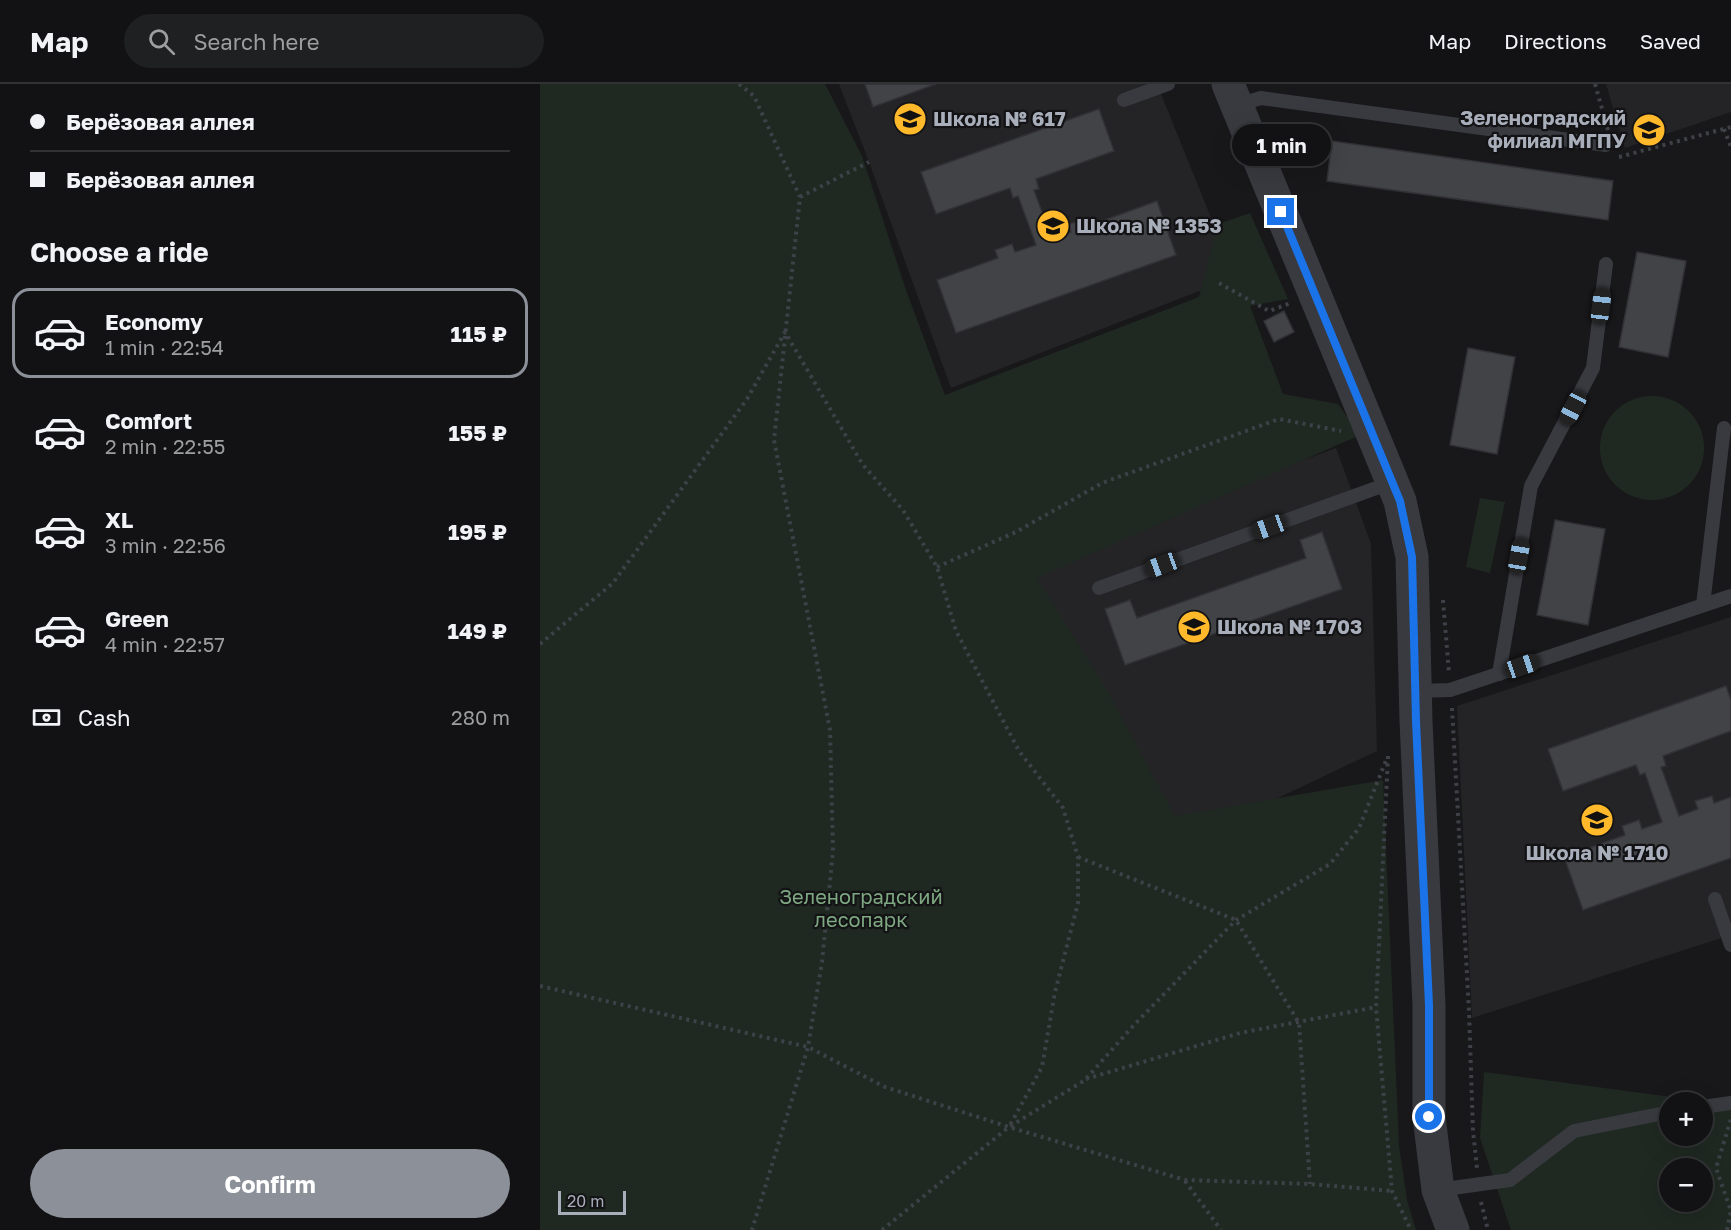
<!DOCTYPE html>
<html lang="en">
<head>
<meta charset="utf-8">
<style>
  body { margin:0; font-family:"Golos Text",sans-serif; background:#1f2022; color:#f1f3f6; height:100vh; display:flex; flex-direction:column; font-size:22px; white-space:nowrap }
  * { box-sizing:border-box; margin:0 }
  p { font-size:20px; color:#9c9ea0 }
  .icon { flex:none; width:33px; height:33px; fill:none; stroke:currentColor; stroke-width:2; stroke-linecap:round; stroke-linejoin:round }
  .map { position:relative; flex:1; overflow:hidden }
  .details { display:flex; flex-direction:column; background:#121214; width:540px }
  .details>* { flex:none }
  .banner { display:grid; align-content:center; height:132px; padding:0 30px; background:#121214 }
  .buttons { position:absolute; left:1119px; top:1008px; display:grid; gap:12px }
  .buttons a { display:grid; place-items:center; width:54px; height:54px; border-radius:50%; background:#121214; box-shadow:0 6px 24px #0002,0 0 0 2px #313234; font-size:30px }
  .scale { position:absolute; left:18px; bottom:15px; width:68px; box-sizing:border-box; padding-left:6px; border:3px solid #a9aebb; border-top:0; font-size:16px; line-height:21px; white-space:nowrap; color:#a9aebb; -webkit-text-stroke:4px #131315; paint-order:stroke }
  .end { position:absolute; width:27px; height:27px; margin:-14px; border:8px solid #1a73e8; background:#fff; box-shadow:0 0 0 3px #fff }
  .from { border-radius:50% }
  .bubble { position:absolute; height:42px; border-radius:21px; background:#121214; box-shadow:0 6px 24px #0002,0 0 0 2px #313234; font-size:20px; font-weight:700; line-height:42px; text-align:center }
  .car { position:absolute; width:18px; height:36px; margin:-18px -9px; border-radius:8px; box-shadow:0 0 4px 2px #0007; background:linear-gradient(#222 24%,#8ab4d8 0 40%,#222 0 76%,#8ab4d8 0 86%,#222 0) }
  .banner b { display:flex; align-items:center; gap:21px; height:57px; font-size:22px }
  .banner b+b { border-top:2px solid #313234 }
  .banner i { width:15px; height:15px; background:#f1f3f6 }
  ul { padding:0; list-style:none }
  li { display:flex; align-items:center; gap:18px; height:90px; margin:0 12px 9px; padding:0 18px; border:3px solid transparent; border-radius:18px }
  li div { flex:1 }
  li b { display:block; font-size:22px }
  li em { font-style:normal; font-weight:700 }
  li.active { border-color:#8c9099 }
  li>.icon { width:54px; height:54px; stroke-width:1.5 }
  h2 { padding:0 30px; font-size:27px; line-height:72px }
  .pay { display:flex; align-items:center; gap:15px; height:66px; padding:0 30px; font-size:22px }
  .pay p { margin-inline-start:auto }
  .primary-button { display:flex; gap:12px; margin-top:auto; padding:12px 30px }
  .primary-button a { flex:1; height:69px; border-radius:36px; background:#8c9099; color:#fff; font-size:24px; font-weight:700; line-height:69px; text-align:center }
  header { display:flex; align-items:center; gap:36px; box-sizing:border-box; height:84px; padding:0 30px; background:#121214; border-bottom:2px solid #313234 }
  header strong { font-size:28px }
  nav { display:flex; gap:33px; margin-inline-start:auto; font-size:21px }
  .search { width:420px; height:54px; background:#1f2022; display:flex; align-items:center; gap:15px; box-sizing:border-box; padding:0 21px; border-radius:33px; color:#9c9ea0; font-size:22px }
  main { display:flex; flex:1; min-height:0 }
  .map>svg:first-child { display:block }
  .built { fill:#242427 }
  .green { fill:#1f2921; fill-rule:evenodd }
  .building { fill:#424347; stroke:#323236; stroke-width:1.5 }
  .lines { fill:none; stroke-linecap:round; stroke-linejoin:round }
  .path { stroke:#3e4147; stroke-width:4; stroke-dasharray:3 4.5; stroke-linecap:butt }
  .service { stroke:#383a40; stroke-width:14 }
  .tertiary { stroke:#383a40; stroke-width:33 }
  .route { stroke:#1a73e8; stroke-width:8 }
  .labels { text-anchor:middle; stroke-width:4.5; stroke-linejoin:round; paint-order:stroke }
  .poi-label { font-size:20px; font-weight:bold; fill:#a9aebb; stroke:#131315; text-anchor:start }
  .park-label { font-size:20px; fill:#7ea881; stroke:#131315 }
</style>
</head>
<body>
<header>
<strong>Map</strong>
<div class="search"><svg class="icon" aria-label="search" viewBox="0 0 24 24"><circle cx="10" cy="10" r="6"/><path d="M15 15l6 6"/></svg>Search here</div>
<nav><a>Map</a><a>Directions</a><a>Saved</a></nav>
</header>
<main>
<section class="details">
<div class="banner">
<b><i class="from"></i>Берёзовая аллея</b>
<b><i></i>Берёзовая аллея</b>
</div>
<h2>Choose a ride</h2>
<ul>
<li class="active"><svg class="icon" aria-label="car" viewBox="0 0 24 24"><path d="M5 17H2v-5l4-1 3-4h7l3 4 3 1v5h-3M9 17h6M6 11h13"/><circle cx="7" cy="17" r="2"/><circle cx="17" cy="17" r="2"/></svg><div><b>Economy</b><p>1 min · 22:54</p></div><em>115 ₽</em></li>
<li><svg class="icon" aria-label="car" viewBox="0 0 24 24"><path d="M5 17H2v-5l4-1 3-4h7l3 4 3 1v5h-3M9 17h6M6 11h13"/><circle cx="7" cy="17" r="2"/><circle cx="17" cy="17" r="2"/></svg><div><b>Comfort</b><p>2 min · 22:55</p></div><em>155 ₽</em></li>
<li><svg class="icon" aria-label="car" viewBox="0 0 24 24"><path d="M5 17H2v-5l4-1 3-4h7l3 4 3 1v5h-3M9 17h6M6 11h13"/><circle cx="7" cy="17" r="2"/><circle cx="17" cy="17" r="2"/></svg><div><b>XL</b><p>3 min · 22:56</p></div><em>195 ₽</em></li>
<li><svg class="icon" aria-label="car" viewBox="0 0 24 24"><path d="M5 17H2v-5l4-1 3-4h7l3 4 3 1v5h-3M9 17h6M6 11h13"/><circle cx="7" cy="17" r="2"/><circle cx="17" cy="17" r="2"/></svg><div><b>Green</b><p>4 min · 22:57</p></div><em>149 ₽</em></li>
</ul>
<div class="pay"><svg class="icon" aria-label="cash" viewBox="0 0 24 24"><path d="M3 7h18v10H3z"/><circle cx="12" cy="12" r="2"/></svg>Cash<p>280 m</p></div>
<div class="primary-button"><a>Confirm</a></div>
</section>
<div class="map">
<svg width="1191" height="1146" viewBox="0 0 1191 1146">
  <rect width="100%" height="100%" fill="#18181a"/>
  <g class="built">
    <polygon points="299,0 617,0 695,193 411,304 326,70"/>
    <polygon points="1066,0 1191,0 1191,28 1085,64"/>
    <polygon points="796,364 831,460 837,667 649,756 476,482"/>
    <polygon points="1191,533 1191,851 932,934 917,622"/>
  </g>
  <g class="green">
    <polygon points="0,0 285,0 322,72 366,206 405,311 659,213 678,140 710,129 748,215 710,222 743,310 798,320 820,351 497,494 567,606 635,732 843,696 859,1061 867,1116 876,1146 0,1146"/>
    <circle cx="1112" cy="364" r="52"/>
    <polygon points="940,414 965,418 950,489 926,483"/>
    <path d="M944,988L1191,1021V1146H971L940,1054ZM1130,1018H1162V1052H1130ZM1130,1084H1162V1118H1130Z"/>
  </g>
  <g class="building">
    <polygon points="325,0 396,0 333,23"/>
    <polygon points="559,25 574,67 496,95 499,105 494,106 512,155 531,148 529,140 545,135 548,142 617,117 636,171 416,249 397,196 458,174 455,166 472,160 475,168 496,161 478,112 473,114 470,104 396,130 381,88"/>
    <polygon points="792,57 1073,97 1068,136 787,97"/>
    <polygon points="1097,168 1146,177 1128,273 1079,263"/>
    <polygon points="744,227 754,248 734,258 724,237"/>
    <polygon points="928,264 975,273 957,370 910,361"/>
    <polygon points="1015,436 1065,445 1048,541 997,531"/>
    <polygon points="782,448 802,505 585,581 565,525 590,516 597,534 766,474 760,456"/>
    <polygon points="1186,602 1191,616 1191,647 1123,672 1126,682 1121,683 1139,732 1158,725 1155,717 1172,712 1174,719 1191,713 1191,774 1043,826 1024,773 1085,751 1082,742 1099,736 1102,745 1122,738 1105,689 1100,691 1096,681 1023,707 1008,665"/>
  </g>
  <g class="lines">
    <g class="path">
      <polyline points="199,0 214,12 260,113 234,356 290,646 293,767 282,878 268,963 212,1146"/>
      <polyline points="1055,0 1068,46"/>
      <polyline points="1184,45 1191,63"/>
      <polyline points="1079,73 1191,43"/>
      <polyline points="260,113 329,78"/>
      <polyline points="679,199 729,227 751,219"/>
      <polyline points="397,483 476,448 562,399 739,335 801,347"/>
      <polyline points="903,516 909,589"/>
      <polyline points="0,560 73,499 207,315 245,248 323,381 363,426 397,483 416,547 479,667 523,724 538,773 538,819 515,908 502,983 469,1043"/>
      <polyline points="912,624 929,927 933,1047 937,1084"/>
      <polyline points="848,672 836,923 852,1107 871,1146"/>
      <polyline points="538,773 696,836 759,939 770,1100"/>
      <polyline points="0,902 268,963 345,1003 469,1043 645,1096 770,1100 852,1107"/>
      <polyline points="546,995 700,949 836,923"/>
      <polyline points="645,1097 681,1146"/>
      <polyline points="941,1118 948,1146"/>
      <polyline points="342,1146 469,1043 545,996 593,942 696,836 790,780 819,744 847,674"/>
      <polyline points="1187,1146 1191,1127 1176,1084 1191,1035"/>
    </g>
    <g class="service">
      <polyline points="584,16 628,0"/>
      <polyline points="697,21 721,14 1066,61"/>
      <polyline points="559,504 853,398"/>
      <polyline points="1163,521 1184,344"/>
      <polyline points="959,590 991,402 1053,284 1066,180"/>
      <polyline points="877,607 910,606 1191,512"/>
      <polyline points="1175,815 1191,861"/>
      <polyline points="1162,1023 1191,1019"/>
      <polyline points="898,1106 970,1096 1034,1047 1130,1028"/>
    </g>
    <polyline class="tertiary" points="688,0 860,417 872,473 876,637 889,921 889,1033 898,1106 913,1146"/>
  </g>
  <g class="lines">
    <polyline class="route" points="741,128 860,417 872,473 876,637 889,921 889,1033"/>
  </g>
  <defs>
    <symbol id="school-disc" viewBox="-11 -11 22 22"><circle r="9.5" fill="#ffb92b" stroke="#131315"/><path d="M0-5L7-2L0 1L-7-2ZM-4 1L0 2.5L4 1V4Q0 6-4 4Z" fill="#111"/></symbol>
    <symbol id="university-disc" viewBox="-11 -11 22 22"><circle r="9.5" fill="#ffb92b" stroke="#131315"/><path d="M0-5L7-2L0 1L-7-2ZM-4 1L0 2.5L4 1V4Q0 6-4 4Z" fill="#111"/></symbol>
  </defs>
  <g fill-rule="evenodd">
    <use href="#school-disc" x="351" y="16" width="38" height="38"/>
    <use href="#university-disc" x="1090" y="27" width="38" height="38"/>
    <use href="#school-disc" x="494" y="123" width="38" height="38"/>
    <use href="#school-disc" x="635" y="524" width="38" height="38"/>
    <use href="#school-disc" x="1038" y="717" width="38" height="38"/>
  </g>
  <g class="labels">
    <g class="poi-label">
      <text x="1086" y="41" text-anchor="end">Зеленоградский<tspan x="1086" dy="23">филиал МГПУ</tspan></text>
      <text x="393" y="42">Школа № 617</text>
      <text x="536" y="149">Школа № 1353</text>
      <text x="677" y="550">Школа № 1703</text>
      <text x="1057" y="776" text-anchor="middle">Школа № 1710</text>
    </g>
    <g class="park-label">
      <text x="321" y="820">Зеленоградский<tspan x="321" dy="23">лесопарк</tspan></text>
    </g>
  </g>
</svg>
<div class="buttons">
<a>+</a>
<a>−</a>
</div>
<div class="scale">20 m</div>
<i class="end from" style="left:889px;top:1033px"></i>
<i class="end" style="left:741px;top:128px"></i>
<div class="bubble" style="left:692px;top:40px;width:99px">1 min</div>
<i class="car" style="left:1061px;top:222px;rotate:7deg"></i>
<i class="car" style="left:1033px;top:324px;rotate:208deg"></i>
<i class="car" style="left:729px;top:443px;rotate:250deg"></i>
<i class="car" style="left:979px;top:472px;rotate:10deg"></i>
<i class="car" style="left:622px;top:481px;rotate:250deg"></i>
<i class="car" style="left:982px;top:582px;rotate:71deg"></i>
</div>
</main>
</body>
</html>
